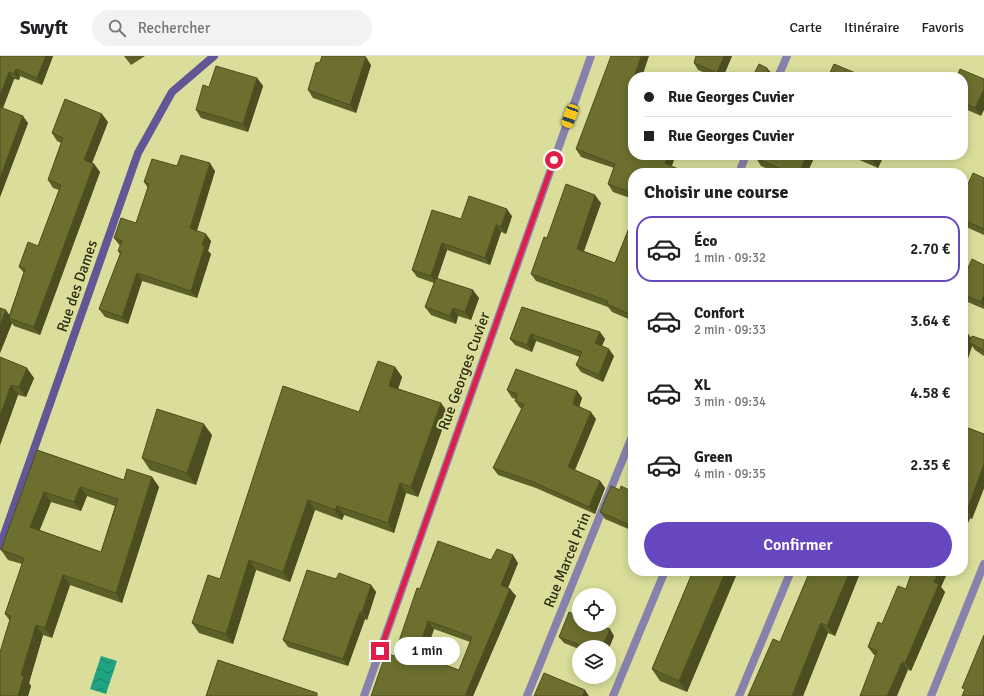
<!DOCTYPE html>
<html lang="fr">
<head>
<meta charset="utf-8">
<style>
  body { margin:0; font-family:Signika,sans-serif; background:#f2f2f2; color:#202124; height:100vh; display:flex; flex-direction:column; font-size:15px; white-space:nowrap }
  * { box-sizing:border-box; margin:0 }
  p { font-size:13px; color:#757577 }
  .icon { flex:none; width:22px; height:22px; fill:none; stroke:currentColor; stroke-width:2; stroke-linecap:round; stroke-linejoin:round }
  .map { position:relative; flex:1; overflow:hidden }
  .drawer { position:absolute; left:628px; top:112px; width:340px; height:408px; display:flex; flex-direction:column; background:#fff; border-radius:16px; box-shadow:0 2px 10px #0003 }
  .drawer>* { flex:none }
  .banner { position:absolute; left:628px; top:16px; width:340px; height:88px; border-radius:16px; box-shadow:0 2px 10px #0003; display:grid; align-content:center; height:88px; padding:0 16px; background:#fff }
  .tools { position:absolute; left:572px; top:532px; display:grid; gap:8px }
  .tools a { display:grid; place-items:center; width:44px; height:44px; border-radius:50%; background:#fff; box-shadow:0 2px 10px #0003; font-size:20px }
  .end { position:absolute; width:18px; height:18px; margin:-9px; border:5px solid #e11d48; background:#fff; box-shadow:0 0 0 2px #fff }
  .from { border-radius:50% }
  .bubble { position:absolute; height:28px; border-radius:14px; background:#fff; box-shadow:0 2px 10px #0003; font-size:13px; font-weight:600; line-height:28px; text-align:center }
  .car { position:absolute; width:12px; height:24px; margin:-12px -6px; border-radius:5px; box-shadow:0 0 3px 1px #0007; background:linear-gradient(#f5c518 24%,#345 0 40%,#f5c518 0 76%,#345 0 86%,#f5c518 0) }
  .banner b { display:flex; align-items:center; gap:14px; height:38px; font-size:15px }
  .banner b+b { border-top:1px solid #e0e0e0 }
  .banner i { width:10px; height:10px; background:#202124 }
  ul { padding:0; list-style:none }
  li { display:flex; align-items:center; gap:12px; height:66px; margin:0 8px 6px; padding:0 8px; border:2px solid transparent; border-radius:16px }
  li div { flex:1 }
  li b { display:block; font-size:15px }
  li em { font-style:normal; font-weight:600 }
  li.on { border-color:#6747c0 }
  li>.icon { width:36px; height:36px; stroke-width:1.5 }
  h2 { padding:0 16px; font-size:18px; line-height:48px }
  .primary-button { display:flex; gap:8px; margin-top:auto; padding:8px 16px }
  .primary-button a { flex:1; height:46px; border-radius:24px; background:#6747c0; color:#fff; font-size:16px; font-weight:600; line-height:46px; text-align:center }
  header { display:flex; align-items:center; gap:24px; box-sizing:border-box; height:56px; padding:0 20px; background:#fff; border-bottom:1px solid #e0e0e0 }
  header strong { font-size:19px }
  nav { display:flex; gap:22px; margin-inline-start:auto; font-size:14px }
  .search { width:280px; height:36px; background:#f2f2f2; display:flex; align-items:center; gap:10px; box-sizing:border-box; padding:0 14px; border-radius:22px; color:#757577; font-size:15px }
  .map>svg:first-child { display:block }
  .water { fill:url(#water-waves) }
  .lines { fill:none; stroke-linecap:round; stroke-linejoin:round }
  .street { stroke:#8781ae; stroke-width:8 }
  .secondary { stroke:#625697; stroke-width:8 }
  .wall { fill:#5d5f28; fill-rule:evenodd }
  .shaded-wall { fill:#4c4e20 }
  .building { fill:#6c6f2e; stroke:#4c4e20; fill-rule:evenodd }
  .route { stroke:#e11d48; stroke-width:5 }
  .labels { text-anchor:middle; stroke-width:4; stroke-linejoin:round; paint-order:stroke }
  .street-label { font-size:15px; fill:#2c2d12; stroke:#dade9a }
</style>
</head>
<body>
<header>
<strong>Swyft</strong>
<div class="search"><svg class="icon" aria-label="search" viewBox="0 0 24 24"><circle cx="10" cy="10" r="6"/><path d="M15 15l6 6"/></svg>Rechercher</div>
<nav><a>Carte</a><a>Itinéraire</a><a>Favoris</a></nav>
</header>
<div class="map">
<svg width="984" height="640" viewBox="0 0 984 640">
  <defs>
    <pattern id="water-waves" width="16" height="10" patternUnits="userSpaceOnUse"><rect width="16" height="10" fill="#1fa382"/><path d="M0 5q4-4 8 0t8 0" fill="none" stroke="#1b8569"/></pattern>
  </defs>
  <rect width="100%" height="100%" fill="#dade9a"/>
  <polygon class="water" points="101,600 117,605 106,638 90,633"/>
  <g class="lines">
    <g class="street">
      <polyline points="778,21 787,0"/>
      <polyline points="739,117 746,99"/>
      <polyline points="364,640 591,0"/>
      <polyline points="527,640 633,378"/>
      <polyline points="613,640 665,515"/>
      <polyline points="739,640 791,515"/>
      <polyline points="931,640 984,508"/>
    </g>
    <polyline class="secondary" points="0,490 138,97 172,36 214,0"/>
  </g>
  <g class="wall">
    <polygon points="0,0 53,0 42,29 20,20 19,24 14,23 3,52 28,67 0,141"/>
    <polygon points="124,0 145,0 131,9"/>
    <polygon points="696,0 732,0 723,21 715,21 698,14 694,7"/>
    <polygon points="371,9 356,57 313,42 308,34"/>
    <polygon points="633,21 633,143 613,136 608,128 614,112 581,101 576,93"/>
    <polygon points="963,21 981,60 963,52"/>
    <polygon points="257,22 263,30 248,76 201,62 196,54 209,31"/>
    <polygon points="108,66 92,107 94,108 100,116 40,279 14,270 12,267 0,297 0,252 9,259 24,217 19,211 38,190 59,134 53,132 48,124 61,87 57,85 52,77"/>
    <polygon points="757,99 811,99 814,102 807,117 778,117 761,110 756,102"/>
    <polygon points="848,99 884,99 878,112"/>
    <polygon points="177,110 215,115 197,175 211,185 208,195 211,198 197,242 142,225 128,268 105,261 99,253 120,198 118,195 120,190 114,182 136,167 148,132 144,126"/>
    <polygon points="984,122 984,179 964,170 963,168 963,139"/>
    <polygon points="601,147 584,195 615,207 633,162 633,265 612,256 608,251 536,225 531,218 547,182"/>
    <polygon points="512,160 506,178 501,176 490,209 447,194 437,223 479,242 471,264 458,260 456,268 431,259 425,251 434,227 417,221 412,214 461,163"/>
    <polygon points="984,209 984,253 963,244 963,223"/>
    <polygon points="522,251 600,276 605,283 602,290 614,300 603,326 581,316 576,309 580,301 536,285 532,296 515,289 510,283"/>
    <polygon points="963,276 968,278 971,282 984,284 984,300 975,294 972,290 966,308 963,307"/>
    <polygon points="0,301 34,322 26,341 18,339 0,389"/>
    <polygon points="395,311 402,321 398,333 441,347 448,357 418,441 406,437 394,477 344,459 342,464 315,454 290,526 256,514 233,588 199,577 192,567 220,523 359,356"/>
    <polygon points="507,334 577,335 582,342 579,350 596,363 575,414 600,425 605,432 595,458 536,432 498,419 493,412 522,353 520,352 515,345 516,343 512,342"/>
    <polygon points="963,370 984,378 984,432 972,463 970,462 963,479"/>
    <polygon points="212,379 196,429 150,414 142,402"/>
    <path d="M37,394L124,424L152,421L159,431L122,547L70,529L52,582L43,579L29,627L31,630L28,640L10,565L5,558L22,508L8,504L1,494ZM87,440L115,450L101,496L39,474L51,446L81,455Z"/>
    <polygon points="620,434 633,436 633,475 605,463 600,456"/>
    <path d="M491,504L518,507L508,532L510,533L516,540L473,640L394,600L420,533ZM434,573L470,586L459,614L424,602Z"/>
    <polygon points="693,515 738,515 687,636 660,625 652,613"/>
    <polygon points="810,515 858,515 860,517 835,580 828,577 803,640 748,640 780,586"/>
    <polygon points="912,515 948,515 941,531 945,536 911,615 874,599 868,591 882,568 906,533"/>
    <polygon points="336,523 371,529 376,536 367,564 365,563 348,610 288,591 283,584"/>
    <polygon points="614,580 609,591 579,591 579,593 564,587 559,581"/>
  </g>
  <g class="shaded-wall">
    <polygon points="46,0 53,0 42,29 37,22"/>
    <polygon points="641,0 649,0 642,21 634,21"/>
    <polygon points="724,0 732,0 723,21 720,21 717,17"/>
    <polygon points="366,1 371,9 356,57 350,49"/>
    <polygon points="767,12 773,19 773,21 768,16"/>
    <polygon points="16,13 20,20 19,24 14,18"/>
    <polygon points="9,16 14,23 1,57 0,55 0,40"/>
    <polygon points="257,22 263,30 248,76 243,68"/>
    <polygon points="984,33 984,54 981,60 975,52"/>
    <polygon points="102,58 108,66 90,112 84,104"/>
    <polygon points="23,60 28,67 0,141 0,122"/>
    <polygon points="668,99 676,99 670,115 665,107"/>
    <polygon points="807,99 811,99 814,102 807,117 799,117"/>
    <polygon points="875,99 884,99 878,112 873,105"/>
    <polygon points="210,107 215,115 195,180 190,172"/>
    <polygon points="94,108 100,116 40,279 34,271"/>
    <polygon points="595,139 601,147 582,200 577,193"/>
    <polygon points="507,153 512,160 506,178 501,171"/>
    <polygon points="496,169 501,176 490,209 485,202"/>
    <polygon points="206,178 211,185 208,195 211,198 197,242 191,235 202,189"/>
    <polygon points="442,187 447,194 436,227 431,220"/>
    <polygon points="137,217 142,225 128,268 122,261"/>
    <polygon points="473,234 479,242 471,264 465,256"/>
    <polygon points="984,239 984,250 981,246"/>
    <polygon points="453,252 458,260 456,268 450,260"/>
    <polygon points="6,254 12,263 9,262 12,267 0,297 0,269"/>
    <polygon points="600,276 605,283 600,294 595,287"/>
    <polygon points="531,278 536,285 532,296 527,289"/>
    <polygon points="968,278 974,286 969,286 972,290 966,308 963,304 963,291"/>
    <polygon points="609,293 614,300 603,326 599,319"/>
    <polygon points="395,311 402,321 396,339 389,330"/>
    <polygon points="27,312 34,322 26,341 19,331"/>
    <polygon points="11,329 18,339 0,389 0,360"/>
    <polygon points="577,335 582,342 578,355 573,348"/>
    <polygon points="441,347 448,357 418,441 411,431"/>
    <polygon points="591,356 596,363 573,418 568,411"/>
    <polygon points="204,368 212,379 196,429 187,417"/>
    <polygon points="984,408 984,432 972,463 967,455"/>
    <polygon points="152,421 159,431 122,547 116,537"/>
    <polygon points="600,425 605,432 595,458 589,451"/>
    <polygon points="400,427 406,437 394,477 388,467"/>
    <polygon points="80,431 87,440 81,455 74,446"/>
    <polygon points="44,436 51,446 37,481 30,471"/>
    <polygon points="308,444 315,454 290,526 283,516"/>
    <polygon points="337,450 344,459 342,464 335,454"/>
    <polygon points="964,454 970,462 963,479 963,457"/>
    <polygon points="513,499 518,507 506,536 501,529"/>
    <polygon points="249,504 256,514 233,588 226,578"/>
    <polygon points="726,515 738,515 687,636 679,625"/>
    <polygon points="850,515 858,515 860,517 835,580 827,570"/>
    <polygon points="939,515 948,515 941,531 945,536 911,615 905,607 934,526"/>
    <polygon points="63,519 70,529 52,582 45,572"/>
    <polygon points="371,529 376,536 367,564 362,557"/>
    <polygon points="510,533 516,540 473,640 465,640"/>
    <polygon points="360,556 365,563 348,610 343,603"/>
    <polygon points="428,565 434,573 422,607 417,599"/>
    <polygon points="821,567 828,577 803,640 792,640"/>
    <polygon points="36,569 43,579 29,627 31,630 28,640 18,640 21,619"/>
    <polygon points="610,573 614,580 609,592 609,591 602,591"/>
    <polygon points="902,606 908,614 897,640 887,640"/>
    <polygon points="585,634 589,640 582,640"/>
  </g>
  <g class="building">
    <polygon points="0,0 46,0 37,22 16,13 14,18 9,16 0,40"/>
    <polygon points="322,0 362,0 366,1 350,49 308,34 316,7 320,6"/>
    <polygon points="611,0 641,0 634,21 633,21 633,23 631,29 633,30 633,38 631,44 633,45 633,99 668,99 665,107 687,117 633,117 633,137 608,128 615,108 576,93"/>
    <polygon points="696,0 724,0 717,17 694,7"/>
    <polygon points="759,8 767,12 768,16 771,19 777,16 790,21 756,21 753,20"/>
    <polygon points="834,8 865,21 828,21"/>
    <polygon points="216,10 257,22 243,68 196,54 203,29 209,31"/>
    <polygon points="960,13 984,23 984,33 975,52 963,46 963,21 957,21"/>
    <polygon points="65,43 102,58 84,104 94,108 34,271 9,262 25,213 19,211 28,186 38,190 61,129 48,124 63,82 52,77"/>
    <polygon points="0,51 23,60 0,122"/>
    <polygon points="181,99 210,107 190,172 206,178 202,189 205,190 191,235 137,217 122,261 99,253 121,196 118,195 122,185 114,182 121,162 136,167 149,128 144,126 152,103 177,110"/>
    <polygon points="757,99 807,99 799,117 790,117 756,102"/>
    <polygon points="860,99 875,99 873,105"/>
    <polygon points="973,117 984,122 984,173 963,164 963,152 964,151 963,150 963,139"/>
    <polygon points="566,128 595,139 577,193 615,207 633,162 633,260 607,248 608,245 531,218 544,181 547,182"/>
    <polygon points="469,140 507,153 501,171 496,169 485,202 442,187 431,220 412,214 432,154 461,163"/>
    <polygon points="972,203 984,209 984,239 981,246 963,238 963,223"/>
    <polygon points="436,222 473,234 465,256 453,252 450,260 425,251"/>
    <polygon points="522,251 600,276 595,287 609,293 599,319 576,309 582,296 531,278 527,289 510,283"/>
    <polygon points="0,252 6,254 0,269"/>
    <polygon points="963,276 968,278 963,291"/>
    <polygon points="972,280 984,284 984,295 969,286"/>
    <polygon points="0,301 27,312 19,331 11,329 0,360"/>
    <polygon points="378,305 395,311 389,330 441,347 411,431 400,427 388,467 337,450 335,454 308,444 283,516 249,504 226,578 192,567 208,519 220,523 283,330 359,356"/>
    <polygon points="516,313 577,335 573,348 591,356 568,411 600,425 589,451 531,425 493,412 524,348 515,345 517,338 507,334"/>
    <polygon points="157,353 204,368 187,417 142,402"/>
    <polygon points="963,370 984,378 984,408 967,455 964,454 963,457"/>
    <path d="M37,394L124,424L127,413L152,421L116,537L63,519L45,572L36,569L21,619L24,620L18,640H0V596L11,560L5,558L24,502L1,494ZM80,431L118,443L101,496L30,471L44,436L74,446Z"/>
    <polygon points="611,430 620,434 621,430 633,436 633,472 631,471 632,470 600,456"/>
    <path d="M438,485L491,504L497,493L513,499L501,529L510,533L465,640H371L386,597L394,600L417,532L420,533ZM428,565L472,581L459,614L417,599Z"/>
    <polygon points="307,514 336,523 339,517 371,529 362,557 360,556 343,603 283,584"/>
    <polygon points="693,515 726,515 679,625 652,613"/>
    <polygon points="810,515 850,515 827,570 821,567 792,640 748,640 773,583 780,586"/>
    <polygon points="912,515 939,515 934,526 939,528 905,607 902,606 887,640 860,640 877,595 868,591 878,566 882,568 898,530 906,533"/>
    <polygon points="569,556 579,561 579,569 599,569 610,573 602,591 585,591 559,581"/>
    <polygon points="984,579 984,640 962,640 965,633 962,632"/>
    <polygon points="218,604 317,637 317,640 206,640"/>
    <polygon points="544,617 585,634 582,640 534,640"/>
  </g>
  <g class="lines">
    <polyline class="route" points="380,595 554,104"/>
  </g>
  <g class="labels">
    <g class="street-label">
      <text transform="translate(77 230) rotate(-71)" y="5">Rue des Dames</text>
      <text transform="translate(464 315) rotate(-70)" y="5">Rue Georges Cuvier</text>
      <text transform="translate(567 504) rotate(-68)" y="5">Rue Marcel Prin</text>
    </g>
  </g>
</svg>
<div class="tools">
<a><svg class="icon" aria-label="locate" viewBox="0 0 24 24"><circle cx="12" cy="12" r="6"/><path d="M12 2v4M12 18v4M2 12h4M18 12h4"/></svg></a>
<a><svg class="icon" aria-label="layers" viewBox="0 0 24 24"><path d="M12 4l9 5-9 5-9-5zM3 14l9 5 9-5"/></svg></a>
</div>
<i class="end from" style="left:554px;top:104px"></i>
<i class="end" style="left:380px;top:595px"></i>
<div class="bubble" style="left:394px;top:581px;width:66px">1 min</div>
<i class="car" style="left:570px;top:60px;rotate:200deg"></i>
<div class="banner">
<b><i class="from"></i>Rue Georges Cuvier</b>
<b><i></i>Rue Georges Cuvier</b>
</div>
<section class="drawer">
<h2>Choisir une course</h2>
<ul>
<li class="on"><svg class="icon" aria-label="car" viewBox="0 0 24 24"><path d="M5 17H2v-5l4-1 3-4h7l3 4 3 1v5h-3M9 17h6M6 11h13"/><circle cx="7" cy="17" r="2"/><circle cx="17" cy="17" r="2"/></svg><div><b>Éco</b><p>1 min · 09:32</p></div><em>2.70 €</em></li>
<li><svg class="icon" aria-label="car" viewBox="0 0 24 24"><path d="M5 17H2v-5l4-1 3-4h7l3 4 3 1v5h-3M9 17h6M6 11h13"/><circle cx="7" cy="17" r="2"/><circle cx="17" cy="17" r="2"/></svg><div><b>Confort</b><p>2 min · 09:33</p></div><em>3.64 €</em></li>
<li><svg class="icon" aria-label="car" viewBox="0 0 24 24"><path d="M5 17H2v-5l4-1 3-4h7l3 4 3 1v5h-3M9 17h6M6 11h13"/><circle cx="7" cy="17" r="2"/><circle cx="17" cy="17" r="2"/></svg><div><b>XL</b><p>3 min · 09:34</p></div><em>4.58 €</em></li>
<li><svg class="icon" aria-label="car" viewBox="0 0 24 24"><path d="M5 17H2v-5l4-1 3-4h7l3 4 3 1v5h-3M9 17h6M6 11h13"/><circle cx="7" cy="17" r="2"/><circle cx="17" cy="17" r="2"/></svg><div><b>Green</b><p>4 min · 09:35</p></div><em>2.35 €</em></li>
</ul>
<div class="primary-button"><a>Confirmer</a></div>
</section>
</div>
</body>
</html>
